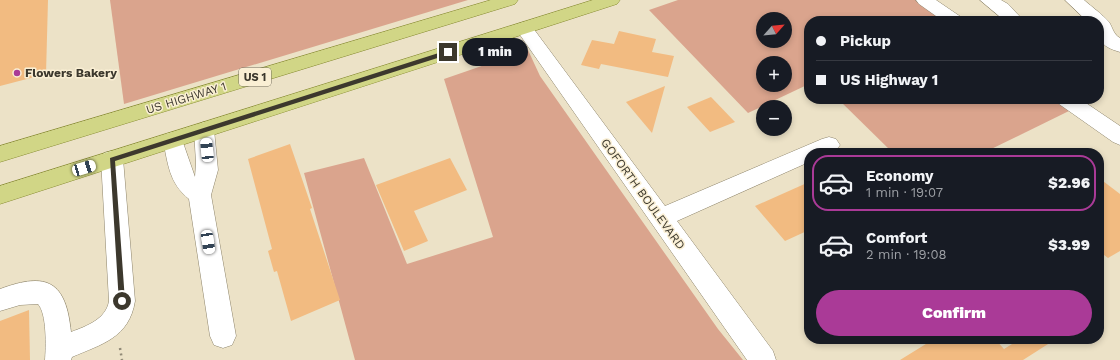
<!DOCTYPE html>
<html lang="en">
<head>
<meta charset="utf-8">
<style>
  body { margin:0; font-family:"Work Sans",sans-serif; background:#242831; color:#f1f3f6; height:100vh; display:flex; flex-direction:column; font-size:15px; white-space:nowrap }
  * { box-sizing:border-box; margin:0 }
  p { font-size:13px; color:#9ea1a6 }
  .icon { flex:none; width:22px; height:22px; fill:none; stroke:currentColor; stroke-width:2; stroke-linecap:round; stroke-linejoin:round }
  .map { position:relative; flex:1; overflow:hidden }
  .panel { position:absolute; left:804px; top:148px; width:300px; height:196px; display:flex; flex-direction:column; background:#171b24; border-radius:16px; box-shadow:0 2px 6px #0003 }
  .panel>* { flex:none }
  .banner { position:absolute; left:804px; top:16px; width:300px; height:88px; border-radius:16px; box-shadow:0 2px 6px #0003; display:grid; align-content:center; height:88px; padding:0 12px; background:#171b24 }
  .needle { width:26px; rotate:63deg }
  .buttons { position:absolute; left:756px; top:12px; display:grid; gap:8px }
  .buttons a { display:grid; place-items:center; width:36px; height:36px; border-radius:50%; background:#171b24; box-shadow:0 2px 6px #0003; font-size:20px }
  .end { position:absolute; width:18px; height:18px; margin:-9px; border:5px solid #3c382d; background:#fff; box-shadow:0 0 0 2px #fff }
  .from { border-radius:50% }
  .bubble { position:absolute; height:28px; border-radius:14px; background:#171b24; box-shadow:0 2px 6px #0003; font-size:13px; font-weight:800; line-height:28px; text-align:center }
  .car { position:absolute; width:12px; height:24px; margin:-12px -6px; border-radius:5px; box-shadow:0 0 3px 1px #0007; background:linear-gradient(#fff 24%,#345 0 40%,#fff 0 76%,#345 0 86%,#fff 0) }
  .banner b { display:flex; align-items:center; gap:14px; height:38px; font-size:15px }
  .banner b+b { border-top:1px solid #363941 }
  .banner i { width:10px; height:10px; background:#f1f3f6 }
  ul { padding:7px 0 0; list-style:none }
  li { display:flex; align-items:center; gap:12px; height:56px; margin:0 8px 6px; padding:0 4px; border:2px solid transparent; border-radius:16px }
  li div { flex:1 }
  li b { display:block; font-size:15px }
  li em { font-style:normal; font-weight:800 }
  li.selected { border-color:#aa3a97 }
  li>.icon { width:36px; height:36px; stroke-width:1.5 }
  .cta { display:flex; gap:8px; margin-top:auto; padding:8px 12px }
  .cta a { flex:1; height:46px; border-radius:24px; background:#aa3a97; color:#fff; font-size:16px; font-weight:800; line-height:46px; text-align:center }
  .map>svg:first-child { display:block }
  .green { fill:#daa48d; fill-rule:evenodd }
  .building { fill:#f2bb81 }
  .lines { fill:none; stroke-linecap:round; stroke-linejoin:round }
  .minor-casing { stroke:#8d846b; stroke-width:1 }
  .major-casing { stroke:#898d33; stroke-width:1 }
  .path { stroke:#918a77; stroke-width:2.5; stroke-dasharray:2 3.5; stroke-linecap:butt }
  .minor { fill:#fff; fill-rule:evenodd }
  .major { fill:#d1d686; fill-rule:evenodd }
  .route { fill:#3c382d }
  .poi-dot { fill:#aa3a97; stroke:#faefd4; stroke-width:1.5 }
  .labels { text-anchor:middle; stroke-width:3; stroke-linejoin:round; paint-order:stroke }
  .shield { fill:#faefd4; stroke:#756f5f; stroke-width:1 }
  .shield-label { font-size:11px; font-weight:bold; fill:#3c382d }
  .poi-label { font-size:12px; font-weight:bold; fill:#3c382d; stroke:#faefd4; text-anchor:start }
  .street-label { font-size:12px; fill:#3c382d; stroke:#faefd4 }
</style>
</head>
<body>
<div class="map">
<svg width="1120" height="360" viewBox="0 0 1120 360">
  <rect width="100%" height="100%" fill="#ece2c7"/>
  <g class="green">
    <polygon points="110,0 468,0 124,104"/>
    <path d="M678,0H916L946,21H809V84L748,113L649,10ZM763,19H785V41H763ZM763,63H785V85H763Z"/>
    <polygon points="528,50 540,76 718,329 743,360 355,360 304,173 364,158 407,264 493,237 444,79"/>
    <polygon points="838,99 1055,99 1071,110 983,153 893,153"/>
  </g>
  <g class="building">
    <polygon points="0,0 48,0 46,74 0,86"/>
    <polygon points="619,31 656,39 652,52 674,56 668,77 601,64 599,69 581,65 592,40 614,44"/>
    <polygon points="665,86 652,133 626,102"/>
    <polygon points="711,97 735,122 710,132 687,107"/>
    <polygon points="290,144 312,208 310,209 340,300 291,321 277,271 274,272 268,251 272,249 248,159"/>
    <polygon points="450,158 467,190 414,211 428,241 404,251 376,185"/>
    <polygon points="1099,178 1120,194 1120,251 1108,258 1099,251"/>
    <polygon points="809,182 809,230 785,241 755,206"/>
    <polygon points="29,310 30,360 0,360 0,321"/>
    <polygon points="934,339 995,339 1004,349 1020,339 1056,339 1023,360 900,360"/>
  </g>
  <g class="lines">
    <defs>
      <g id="minor">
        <polygon points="916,0 936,0 961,17 964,21 943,21 919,4"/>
        <polygon points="980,0 1001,0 1008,4 1024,21 1005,21"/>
        <path d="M1065,0H1084C1092,7 1102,14 1109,22C1113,28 1113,34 1120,38V52C1099,46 1099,40 1099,21H1087Z"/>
        <path d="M524,22L530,24L665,206L822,139L829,137L836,139L840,145C833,156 820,153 809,153V162L677,221L773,351L776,360H747L518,32L515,28L518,24Z"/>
        <polygon points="1056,99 1080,99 1120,126 1120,145 1113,142 1059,104"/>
        <path d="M204,122L211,125L214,130L218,170L211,195L236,336L232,345L223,348L214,345L210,336L189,199C169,183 168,164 163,140L166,134L173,132L180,134L195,177L196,163L194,130L197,125Z"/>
        <path d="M112,151L120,153L123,159L135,301C129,338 102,344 72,357L71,360H45C46,347 47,314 38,304L20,305L0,311V289C48,271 66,282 71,332C87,326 106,319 109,301L101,159L104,153Z"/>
      </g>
      <g id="major">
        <polygon points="491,0 518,0 515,4 0,162 0,146"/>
        <polygon points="593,0 620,0 617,4 0,204 0,186"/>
      </g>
    </defs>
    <use href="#minor" class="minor-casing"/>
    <use href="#major" class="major-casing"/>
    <polyline class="path" points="120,348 122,360"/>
    <use href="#minor" class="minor"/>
    <use href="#major" class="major"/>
  </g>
  <polygon class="route" points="448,50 451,52 450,54 115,161 125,301 122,304 119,303 110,158"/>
  <circle class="poi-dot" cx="17" cy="73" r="4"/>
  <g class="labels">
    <rect class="shield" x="239" y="68" width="32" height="18" rx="3"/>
    <g class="shield-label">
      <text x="255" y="81">US 1</text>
    </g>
    <g class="poi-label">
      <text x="25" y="77">Flowers Bakery</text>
    </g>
    <g class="street-label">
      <text transform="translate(186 98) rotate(-17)" y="4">US HIGHWAY 1</text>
      <text transform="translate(643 194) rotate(54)" y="4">GOFORTH BOULEVARD</text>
    </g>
  </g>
</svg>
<div class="buttons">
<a><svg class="needle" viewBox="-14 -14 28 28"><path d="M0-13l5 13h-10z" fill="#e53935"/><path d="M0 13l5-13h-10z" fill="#9ea1a6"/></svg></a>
<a>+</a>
<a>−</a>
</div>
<i class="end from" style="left:122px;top:301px"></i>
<i class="end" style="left:448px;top:52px"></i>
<div class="bubble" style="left:462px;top:38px;width:66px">1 min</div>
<i class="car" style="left:207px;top:150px;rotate:354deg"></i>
<i class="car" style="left:84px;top:168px;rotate:73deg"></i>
<i class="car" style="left:208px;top:242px;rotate:171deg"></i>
<div class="banner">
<b><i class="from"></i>Pickup</b>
<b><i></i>US Highway 1</b>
</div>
<section class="panel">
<ul>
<li class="selected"><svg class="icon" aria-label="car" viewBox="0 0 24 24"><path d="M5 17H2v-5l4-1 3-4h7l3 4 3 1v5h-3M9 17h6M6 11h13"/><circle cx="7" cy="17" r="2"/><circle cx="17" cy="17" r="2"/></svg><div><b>Economy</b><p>1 min · 19:07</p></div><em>$2.96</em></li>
<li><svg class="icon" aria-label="car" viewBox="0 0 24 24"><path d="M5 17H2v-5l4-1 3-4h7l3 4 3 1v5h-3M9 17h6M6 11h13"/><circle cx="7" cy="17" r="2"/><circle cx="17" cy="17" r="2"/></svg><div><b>Comfort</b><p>2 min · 19:08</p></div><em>$3.99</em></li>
</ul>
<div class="cta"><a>Confirm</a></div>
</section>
</div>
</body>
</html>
